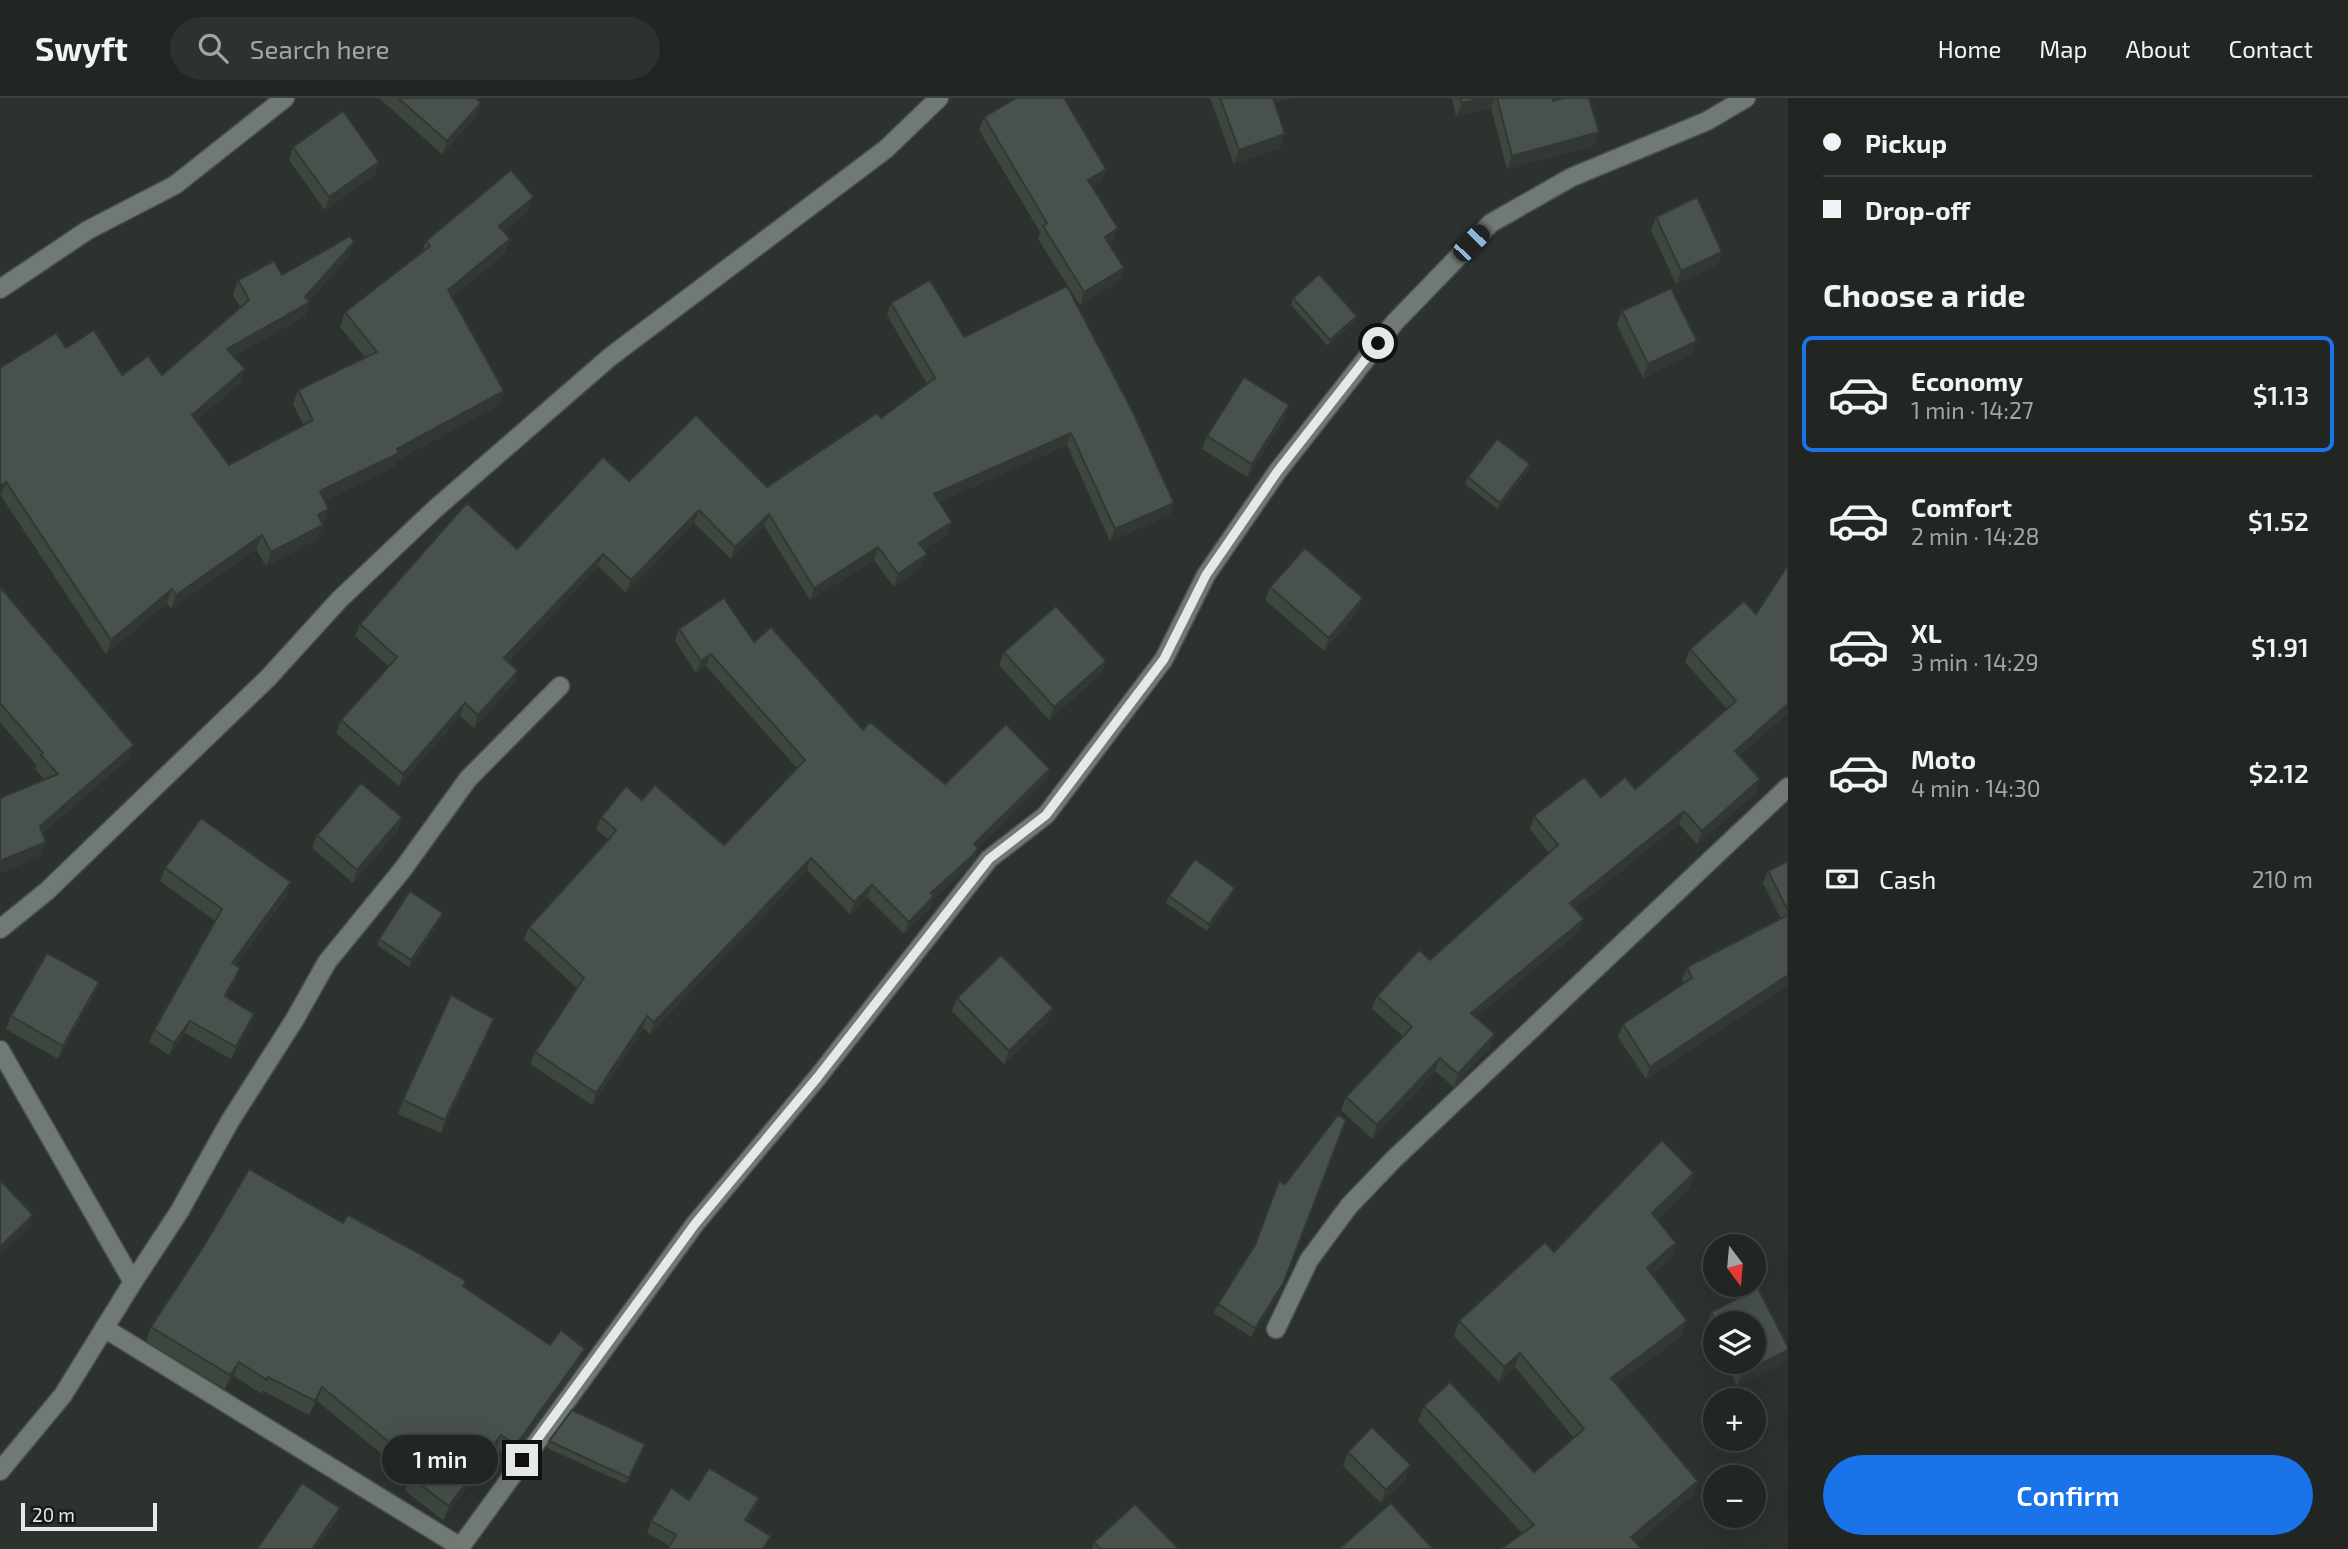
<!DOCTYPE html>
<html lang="en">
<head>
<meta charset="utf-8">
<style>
  body { margin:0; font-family:"Exo 2",sans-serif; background:#2d322f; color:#f1f3f6; height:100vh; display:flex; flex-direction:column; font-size:26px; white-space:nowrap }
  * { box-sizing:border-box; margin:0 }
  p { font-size:23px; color:#a2a5a5 }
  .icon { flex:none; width:38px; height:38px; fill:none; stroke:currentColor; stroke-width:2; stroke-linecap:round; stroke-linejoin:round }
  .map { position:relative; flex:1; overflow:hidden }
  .drawer { display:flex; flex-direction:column; background:#212622; width:560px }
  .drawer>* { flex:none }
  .top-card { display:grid; align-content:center; height:154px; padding:0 35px; background:#212622 }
  .needle { width:46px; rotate:164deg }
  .tools { position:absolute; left:1703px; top:1136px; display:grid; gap:14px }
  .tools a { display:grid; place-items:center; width:63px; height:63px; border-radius:50%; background:#212622; box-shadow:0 7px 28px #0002,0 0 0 2px #3e4340; font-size:35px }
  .scale { position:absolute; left:21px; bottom:18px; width:136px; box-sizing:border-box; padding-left:7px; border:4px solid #e5eae6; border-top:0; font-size:19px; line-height:24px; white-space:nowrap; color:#e5eae6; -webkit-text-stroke:5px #171a18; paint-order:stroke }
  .end { position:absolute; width:32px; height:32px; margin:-16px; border:9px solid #e5eae6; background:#111; box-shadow:0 0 0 4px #111 }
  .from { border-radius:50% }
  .bubble { position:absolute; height:49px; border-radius:24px; background:#212622; box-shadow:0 7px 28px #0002,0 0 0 2px #3e4340; font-size:23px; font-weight:600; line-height:49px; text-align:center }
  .car { position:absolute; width:21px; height:42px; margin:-21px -10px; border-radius:9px; box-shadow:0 0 5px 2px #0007; background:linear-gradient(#222 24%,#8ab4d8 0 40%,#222 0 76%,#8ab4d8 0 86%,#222 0) }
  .top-card b { display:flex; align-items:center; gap:24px; height:66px; font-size:26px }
  .top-card b+b { border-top:2px solid #3e4340 }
  .top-card i { width:18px; height:18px; background:#f1f3f6 }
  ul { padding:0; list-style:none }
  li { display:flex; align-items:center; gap:21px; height:116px; margin:0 14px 10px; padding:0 21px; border:4px solid transparent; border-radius:10px }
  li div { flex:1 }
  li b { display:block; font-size:26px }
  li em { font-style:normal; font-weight:600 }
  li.on { border-color:#1a73e8 }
  li>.icon { width:63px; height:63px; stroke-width:1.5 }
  h2 { padding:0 35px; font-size:32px; line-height:84px }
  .pay { display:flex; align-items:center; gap:18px; height:77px; padding:0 35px; font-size:26px }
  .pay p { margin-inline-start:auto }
  .cta { display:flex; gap:14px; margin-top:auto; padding:14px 35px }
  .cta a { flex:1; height:80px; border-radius:42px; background:#1a73e8; color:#fff; font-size:28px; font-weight:600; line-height:80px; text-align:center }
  header { display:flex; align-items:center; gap:42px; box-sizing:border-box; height:98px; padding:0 35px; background:#212622; border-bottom:2px solid #3e4340 }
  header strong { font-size:33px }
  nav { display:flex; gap:38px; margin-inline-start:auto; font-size:24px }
  .search { width:490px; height:63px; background:#2d322f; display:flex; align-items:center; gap:18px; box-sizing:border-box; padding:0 24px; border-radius:38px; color:#a2a5a5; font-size:26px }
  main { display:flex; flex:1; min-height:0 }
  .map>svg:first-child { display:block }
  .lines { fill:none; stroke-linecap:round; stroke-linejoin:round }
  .street-casing { stroke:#4a514c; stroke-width:21 }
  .street { stroke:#707973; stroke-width:18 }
  .wall { fill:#3e4640 }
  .shaded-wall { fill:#323934 }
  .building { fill:#48514b; stroke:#323934; stroke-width:2 }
  .route { stroke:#e5eae6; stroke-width:9 }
</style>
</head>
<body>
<header>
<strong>Swyft</strong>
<div class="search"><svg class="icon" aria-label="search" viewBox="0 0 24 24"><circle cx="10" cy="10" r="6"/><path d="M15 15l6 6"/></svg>Search here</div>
<nav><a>Home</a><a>Map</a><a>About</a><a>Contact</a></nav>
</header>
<main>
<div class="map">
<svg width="1788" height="1451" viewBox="0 0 1788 1451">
  <rect width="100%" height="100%" fill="#2c332e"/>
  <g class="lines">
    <defs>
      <g id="street">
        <polyline points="0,191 88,132 175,87 285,0"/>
        <polyline points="0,831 47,793 268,580 339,502 435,411 610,259 886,51 939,0"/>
        <polyline points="0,952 133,1184 63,1297 0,1373"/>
        <polyline points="133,1184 179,1114 230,1023 295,921 327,864 403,771 468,681 560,588"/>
        <polyline points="104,1230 459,1448"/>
        <polyline points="1276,1231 1309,1162 1349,1108 1394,1061 1788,689"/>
        <polyline points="459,1451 695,1126 817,980 989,761 1046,717 1164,561 1206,477 1277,374 1395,224 1491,125 1572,79 1707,23 1746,0"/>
      </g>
    </defs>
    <use href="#street" class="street-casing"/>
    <use href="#street" class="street"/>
  </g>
  <g class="wall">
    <polygon points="379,0 476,0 476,18 442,56"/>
    <polygon points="1210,0 1293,0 1274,5 1285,36 1280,50 1234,66"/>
    <polygon points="1452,0 1553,0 1553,3 1593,48 1507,71 1491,10 1456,19"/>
    <polygon points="984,19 1101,84 1092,89 1113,144 1109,146 1119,183 1080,207 1038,141 1040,134 979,32"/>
    <polygon points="293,49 375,77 325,112 289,62"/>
    <polygon points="528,113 504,134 510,141 505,155 452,199 499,307 396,363 394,369 325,403 324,425 323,426 318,441 266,468 256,451 171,511 167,505 106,556 1,398 0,270 66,250 122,277 162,277 240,209 233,197 238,182 282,177 349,158 309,203 305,218 234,258 240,285 196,323 229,367 304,328 293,306 298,292 365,259 340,229 345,214 422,154 426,143"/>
    <polygon points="1656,119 1722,154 1717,167 1676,186 1651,132"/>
    <polygon points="1293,200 1354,224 1328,248 1291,207"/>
    <polygon points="891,205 964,239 1174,405 1169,417 1110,443 1067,347 939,404 947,437 924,451 922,468 894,489 874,462 810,502 764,428 731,461 694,425 626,495 598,468 508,564 518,573 514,585 474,630 460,618 399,688 336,635 341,622 389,569 355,538 360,526 517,451 629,383 767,389 881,320 927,286 887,217"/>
    <polygon points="1622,213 1692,256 1643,280 1617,227"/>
    <polygon points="1289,307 1284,321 1247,379 1202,351 1207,338"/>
    <polygon points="1528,373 1498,411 1465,386 1468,379"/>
    <polygon points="0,489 128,661 43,735 41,758 0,775 0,700 45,682 35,671 37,668 0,624"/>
    <polygon points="1270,489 1358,513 1324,553 1265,502"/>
    <polygon points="679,531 754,544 863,632 945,686 1050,671 1046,683 978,750 974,762 969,769 933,801 930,810 904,836 867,799 850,816 807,772 650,936 643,930 592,1007 530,966 535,954 577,890 524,841 529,829 609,742 596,731 601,719 724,747 797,670 706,568 696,575 675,543"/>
    <polygon points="1690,551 1788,615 1739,658 1756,695 1697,746 1679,726 1575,810 1584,821 1579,834 1476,919 1490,949 1454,989 1435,973 1372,1041 1341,1012 1346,999 1403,938 1372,911 1377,898 1430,862 1549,755 1530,731 1534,718 1601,699 1635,691 1727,611 1685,564"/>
    <polygon points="1004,554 1101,576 1049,622 999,567"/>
    <polygon points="402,719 398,732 353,785 312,750 317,737"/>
    <polygon points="1788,763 1788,887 1646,981 1618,939 1623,926 1684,886 1682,882 1687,869 1781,821 1763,785 1768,773"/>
    <polygon points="165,770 291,784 287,797 236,867 236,882 226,900 254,916 249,929 231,961 185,935 169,957 149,944 154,932 215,823 160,783"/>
    <polygon points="1235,790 1232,797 1207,833 1166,805 1169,798"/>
    <polygon points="443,815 441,821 409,869 377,847 379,841"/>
    <polygon points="94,897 58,961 6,931 11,918"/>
    <polygon points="957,900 1048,923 1004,966 952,913"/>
    <polygon points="494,921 489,934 441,1035 398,1016 403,1002"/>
    <polygon points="1694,1075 1689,1090 1657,1121 1671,1160 1652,1176 1682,1238 1616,1286 1698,1383 1692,1398 1636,1445 1522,1435 1418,1323 1424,1308 1534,1374 1574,1340 1515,1269 1499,1284 1454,1238 1459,1223 1554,1154"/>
    <polygon points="1285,1086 1280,1195 1251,1239 1214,1215 1218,1206 1255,1147"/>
    <polygon points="343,1125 464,1189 550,1247 585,1251 580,1265 511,1361 496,1351 443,1422 405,1393 410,1379 317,1303 309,1317 263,1293 262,1296 234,1278 225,1291 146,1243 151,1229"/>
    <polygon points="1758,1190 1788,1249 1788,1254 1784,1265 1737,1288 1725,1264 1754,1264 1754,1225 1715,1225 1715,1244 1707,1227 1711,1214"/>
    <polygon points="549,1343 643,1353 626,1386 547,1350"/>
    <polygon points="1348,1354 1406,1380 1381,1405 1343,1368"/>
    <polygon points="759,1400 755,1412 670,1448 647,1435 651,1423 689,1402"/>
    <polygon points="1094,1444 1177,1451 1092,1451"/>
  </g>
  <g class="shaded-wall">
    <polygon points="1268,0 1293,0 1265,7"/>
    <polygon points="1482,0 1495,0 1491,10 1456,19 1462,5"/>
    <polygon points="481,5 476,18 442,56 447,43"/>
    <polygon points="1599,34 1593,48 1507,71 1512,58"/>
    <polygon points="1285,36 1280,50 1234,66 1239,52"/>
    <polygon points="379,64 375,77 325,112 329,99"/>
    <polygon points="1106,71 1101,84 1083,95 1088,82"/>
    <polygon points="534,99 528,113 494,142 499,128"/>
    <polygon points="1118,130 1113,144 1100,152 1105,139"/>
    <polygon points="510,141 505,155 443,206 448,192"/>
    <polygon points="354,144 349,158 304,208 310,204 305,218 222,265 227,251 305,199"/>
    <polygon points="1722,154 1717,167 1676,186 1681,173"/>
    <polygon points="1124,170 1119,183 1080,207 1084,194"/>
    <polygon points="1357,218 1354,224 1328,248 1330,242"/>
    <polygon points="1697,243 1692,256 1643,280 1648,266"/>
    <polygon points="245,271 240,285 187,331 192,317"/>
    <polygon points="504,293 499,307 396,363 394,369 315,408 320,393"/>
    <polygon points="1289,307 1284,321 1247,379 1252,366"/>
    <polygon points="1071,335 1067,347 930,408 934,396"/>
    <polygon points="1530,366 1528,373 1498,411 1500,405"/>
    <polygon points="6,384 1,398 0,399 0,388"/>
    <polygon points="1174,405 1169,417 1110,443 1115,431"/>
    <polygon points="329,411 324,425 313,431 318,417"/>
    <polygon points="699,412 694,425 626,495 631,482"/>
    <polygon points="769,416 764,428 731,461 735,449"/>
    <polygon points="952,424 947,437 914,457 919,445"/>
    <polygon points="323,427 318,441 266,468 271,454"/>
    <polygon points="262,437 256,451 171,511 176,497"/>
    <polygon points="878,449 874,462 810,502 814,490"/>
    <polygon points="603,456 598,468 499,573 504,560"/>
    <polygon points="927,456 922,468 894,489 898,476"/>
    <polygon points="172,491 167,505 106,556 111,542"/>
    <polygon points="1363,500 1358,513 1324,553 1329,540"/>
    <polygon points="711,556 706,568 696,575 701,563"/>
    <polygon points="1106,563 1101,576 1049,622 1054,609"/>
    <polygon points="518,573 514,585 474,630 478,617"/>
    <polygon points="465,605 460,618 399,688 403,676"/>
    <polygon points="1788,606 1788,615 1730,666 1735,653"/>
    <polygon points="134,647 128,661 35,742 40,728"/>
    <polygon points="1050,671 1046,683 970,758 974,746"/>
    <polygon points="1760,681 1756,695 1697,746 1702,733"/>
    <polygon points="1684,713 1679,726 1565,818 1570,805"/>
    <polygon points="402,719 398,732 353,785 357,772"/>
    <polygon points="46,744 41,758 0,775 0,763"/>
    <polygon points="978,750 974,762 969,769 933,801 930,810 904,836 909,824 931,795"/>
    <polygon points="811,760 807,772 650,936 654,924"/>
    <polygon points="291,784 287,797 228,878 232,865"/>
    <polygon points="872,787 867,799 850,816 854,804"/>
    <polygon points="1235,790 1232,797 1207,833 1209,826"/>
    <polygon points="443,815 441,821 409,869 411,862"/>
    <polygon points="1584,821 1579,834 1466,928 1471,915"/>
    <polygon points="240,870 236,882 220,911 225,898"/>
    <polygon points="1788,877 1788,887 1646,981 1650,969"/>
    <polygon points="99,884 94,897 58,961 63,948"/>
    <polygon points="1053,910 1048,923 1004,966 1009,953"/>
    <polygon points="254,916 249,929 231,961 236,949"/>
    <polygon points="647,918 643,930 592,1007 596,995"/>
    <polygon points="494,921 489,934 441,1035 445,1022"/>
    <polygon points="190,923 185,935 169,957 174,945"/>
    <polygon points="1495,936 1490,949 1454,989 1458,976"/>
    <polygon points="1440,960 1435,973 1372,1041 1377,1027"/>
    <polygon points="1342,1031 1280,1195 1251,1239 1255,1230"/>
    <polygon points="1694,1075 1689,1090 1647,1130 1652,1115"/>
    <polygon points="33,1117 29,1129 0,1157 0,1149"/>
    <polygon points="1676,1145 1671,1160 1642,1184 1647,1170"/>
    <polygon points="1687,1223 1682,1238 1605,1294 1611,1280"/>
    <polygon points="585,1251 580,1265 511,1361 516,1347"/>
    <polygon points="1788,1252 1784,1265 1737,1288 1742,1275"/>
    <polygon points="1520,1255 1515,1269 1499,1284 1504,1269"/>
    <polygon points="239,1264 234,1278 225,1291 230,1277"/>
    <polygon points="322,1289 317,1303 309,1317 315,1303"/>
    <polygon points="501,1337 496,1351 443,1422 449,1408"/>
    <polygon points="1411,1367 1406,1380 1381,1405 1386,1392"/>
    <polygon points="1698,1383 1692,1398 1629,1451 1631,1439"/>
    <polygon points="759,1400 755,1412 741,1434 745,1422"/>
    <polygon points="340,1410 335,1423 316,1451 312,1451"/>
  </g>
  <g class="building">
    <polygon points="398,0 476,0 481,5 447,43"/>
    <polygon points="1016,0 1064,0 1106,71 1088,82 1118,130 1105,139 1124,170 1084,194 1043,128 1047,125 984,19"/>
    <polygon points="1220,0 1273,0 1285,36 1239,52"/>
    <polygon points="1460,0 1482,0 1462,5"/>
    <polygon points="1497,0 1553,0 1553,3 1563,0 1589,0 1599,34 1512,58"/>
    <polygon points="343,13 379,64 329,99 293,49"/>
    <polygon points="511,72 534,99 499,128 510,141 448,192 504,293 397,351 399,355 320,393 329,411 318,417 323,427 271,454 262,437 176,497 172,491 111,542 6,384 0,388 0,270 56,235 66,250 94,232 122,277 148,258 162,277 249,202 238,182 274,163 282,177 350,138 354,144 305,199 310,204 227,251 245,271 192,317 229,367 313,322 298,292 377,254 345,214 430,148 426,143"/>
    <polygon points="1697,99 1722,154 1681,173 1656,119"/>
    <polygon points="1319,176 1357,218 1330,242 1293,200"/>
    <polygon points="930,182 964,239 1067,188 1133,314 1174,405 1115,431 1071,335 934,396 952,424 919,445 927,456 898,476 878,449 814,490 769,416 735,449 699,412 631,482 603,456 504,560 518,573 478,617 465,605 403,676 341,622 397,559 360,526 467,405 517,451 603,359 629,383 696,317 767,389 877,315 881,320 935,280 891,205"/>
    <polygon points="1671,190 1697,243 1648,266 1622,213"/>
    <polygon points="1244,279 1289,307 1252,366 1207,338"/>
    <polygon points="1497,341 1530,366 1500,405 1468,379"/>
    <polygon points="1305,450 1363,500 1329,540 1270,489"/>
    <polygon points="1788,467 1788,606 1735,653 1760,681 1702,733 1684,713 1570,805 1584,821 1471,915 1495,936 1458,976 1440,960 1377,1027 1346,999 1412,929 1377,898 1419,852 1430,862 1558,747 1534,718 1584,679 1601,699 1625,679 1635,691 1736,603 1690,551 1744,503 1756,516"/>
    <polygon points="0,489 134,647 40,728 46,744 0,763 0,700 58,676 41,657 43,655 1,606 0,606"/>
    <polygon points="724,500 754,544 771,529 863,632 870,624 945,686 1006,626 1050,671 974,746 978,750 973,757 931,795 934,798 909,824 872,787 854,804 811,760 654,924 647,918 596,995 535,954 584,880 529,829 610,740 616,732 601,719 626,688 642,702 655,687 724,747 805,662 711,556 701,563 679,531"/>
    <polygon points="1056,508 1106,563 1054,609 1004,554"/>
    <polygon points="361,685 402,719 357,772 317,737"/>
    <polygon points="201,720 291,784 232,865 240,870 225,898 254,916 236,949 190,923 174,945 154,932 222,811 165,770"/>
    <polygon points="1195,761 1235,790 1209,826 1169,798"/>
    <polygon points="1788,763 1788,813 1768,773"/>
    <polygon points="410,793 443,815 411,862 379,841"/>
    <polygon points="1788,817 1788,877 1650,969 1623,926 1692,880 1687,869"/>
    <polygon points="47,855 99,884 63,948 11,918"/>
    <polygon points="1001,857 1053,910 1009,953 957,900"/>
    <polygon points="451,897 494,921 445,1022 403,1002"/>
    <polygon points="1338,1017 1346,1022 1283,1186 1255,1230 1218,1206 1255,1147 1279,1083 1285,1086"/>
    <polygon points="1662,1042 1694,1075 1652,1115 1676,1145 1647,1170 1687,1223 1611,1280 1698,1383 1631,1439 1642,1451 1501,1451 1534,1427 1424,1308 1450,1284 1534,1374 1584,1331 1520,1255 1504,1269 1459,1223 1545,1144 1554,1154"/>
    <polygon points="249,1071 343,1125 348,1117 415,1153 466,1183 463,1188 550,1247 561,1232 585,1251 516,1347 501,1337 449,1408 410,1379 418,1368 322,1289 315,1303 268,1279 267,1282 239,1264 230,1277 151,1229 205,1146"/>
    <polygon points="0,1082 33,1117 0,1149"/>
    <polygon points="1758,1190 1788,1249 1788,1252 1742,1275 1736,1264 1754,1264 1754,1225 1717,1225 1711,1214"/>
    <polygon points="572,1312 645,1346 629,1380 549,1343"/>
    <polygon points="1372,1329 1411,1367 1386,1392 1348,1354"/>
    <polygon points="709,1370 759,1400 745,1422 771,1438 763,1451 668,1451 676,1437 651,1423 671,1390 689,1402"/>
    <polygon points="302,1385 340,1410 312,1451 257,1451"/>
    <polygon points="1391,1405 1433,1451 1339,1451"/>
    <polygon points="1135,1406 1178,1450 1176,1451 1101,1451 1094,1444"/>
  </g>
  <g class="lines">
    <polyline class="route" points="522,1362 695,1126 817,980 989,761 1046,717 1164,561 1206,477 1277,374 1378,245"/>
  </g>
</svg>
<div class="tools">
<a><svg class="needle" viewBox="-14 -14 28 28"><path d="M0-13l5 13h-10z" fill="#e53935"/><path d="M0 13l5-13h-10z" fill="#a2a5a5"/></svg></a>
<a><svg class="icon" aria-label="layers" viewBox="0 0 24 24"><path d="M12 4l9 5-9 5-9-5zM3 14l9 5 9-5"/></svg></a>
<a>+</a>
<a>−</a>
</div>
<div class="scale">20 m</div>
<i class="end from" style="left:1378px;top:245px"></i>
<i class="end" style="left:522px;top:1362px"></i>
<div class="bubble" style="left:382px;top:1337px;width:116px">1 min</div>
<i class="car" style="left:1471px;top:145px;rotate:44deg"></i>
</div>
<section class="drawer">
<div class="top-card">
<b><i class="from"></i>Pickup</b>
<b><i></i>Drop-off</b>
</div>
<h2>Choose a ride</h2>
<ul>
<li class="on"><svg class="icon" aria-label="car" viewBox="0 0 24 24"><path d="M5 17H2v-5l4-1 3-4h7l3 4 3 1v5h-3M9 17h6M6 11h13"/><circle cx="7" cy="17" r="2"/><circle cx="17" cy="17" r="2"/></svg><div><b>Economy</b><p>1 min · 14:27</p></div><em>$1.13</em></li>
<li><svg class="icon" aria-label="car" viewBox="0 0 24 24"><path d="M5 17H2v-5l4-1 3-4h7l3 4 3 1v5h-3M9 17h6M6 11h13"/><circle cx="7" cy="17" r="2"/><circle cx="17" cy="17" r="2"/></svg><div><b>Comfort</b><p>2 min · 14:28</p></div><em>$1.52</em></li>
<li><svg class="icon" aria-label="car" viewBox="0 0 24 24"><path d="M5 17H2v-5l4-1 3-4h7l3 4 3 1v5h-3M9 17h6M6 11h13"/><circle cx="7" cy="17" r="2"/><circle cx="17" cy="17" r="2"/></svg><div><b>XL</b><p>3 min · 14:29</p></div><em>$1.91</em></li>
<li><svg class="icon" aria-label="car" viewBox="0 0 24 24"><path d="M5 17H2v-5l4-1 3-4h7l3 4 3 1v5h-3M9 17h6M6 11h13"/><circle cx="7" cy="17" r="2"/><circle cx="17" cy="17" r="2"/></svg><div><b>Moto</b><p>4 min · 14:30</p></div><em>$2.12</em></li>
</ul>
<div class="pay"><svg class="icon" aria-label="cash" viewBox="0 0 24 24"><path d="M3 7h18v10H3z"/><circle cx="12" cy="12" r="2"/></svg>Cash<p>210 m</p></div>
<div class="cta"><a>Confirm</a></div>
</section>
</main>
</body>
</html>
